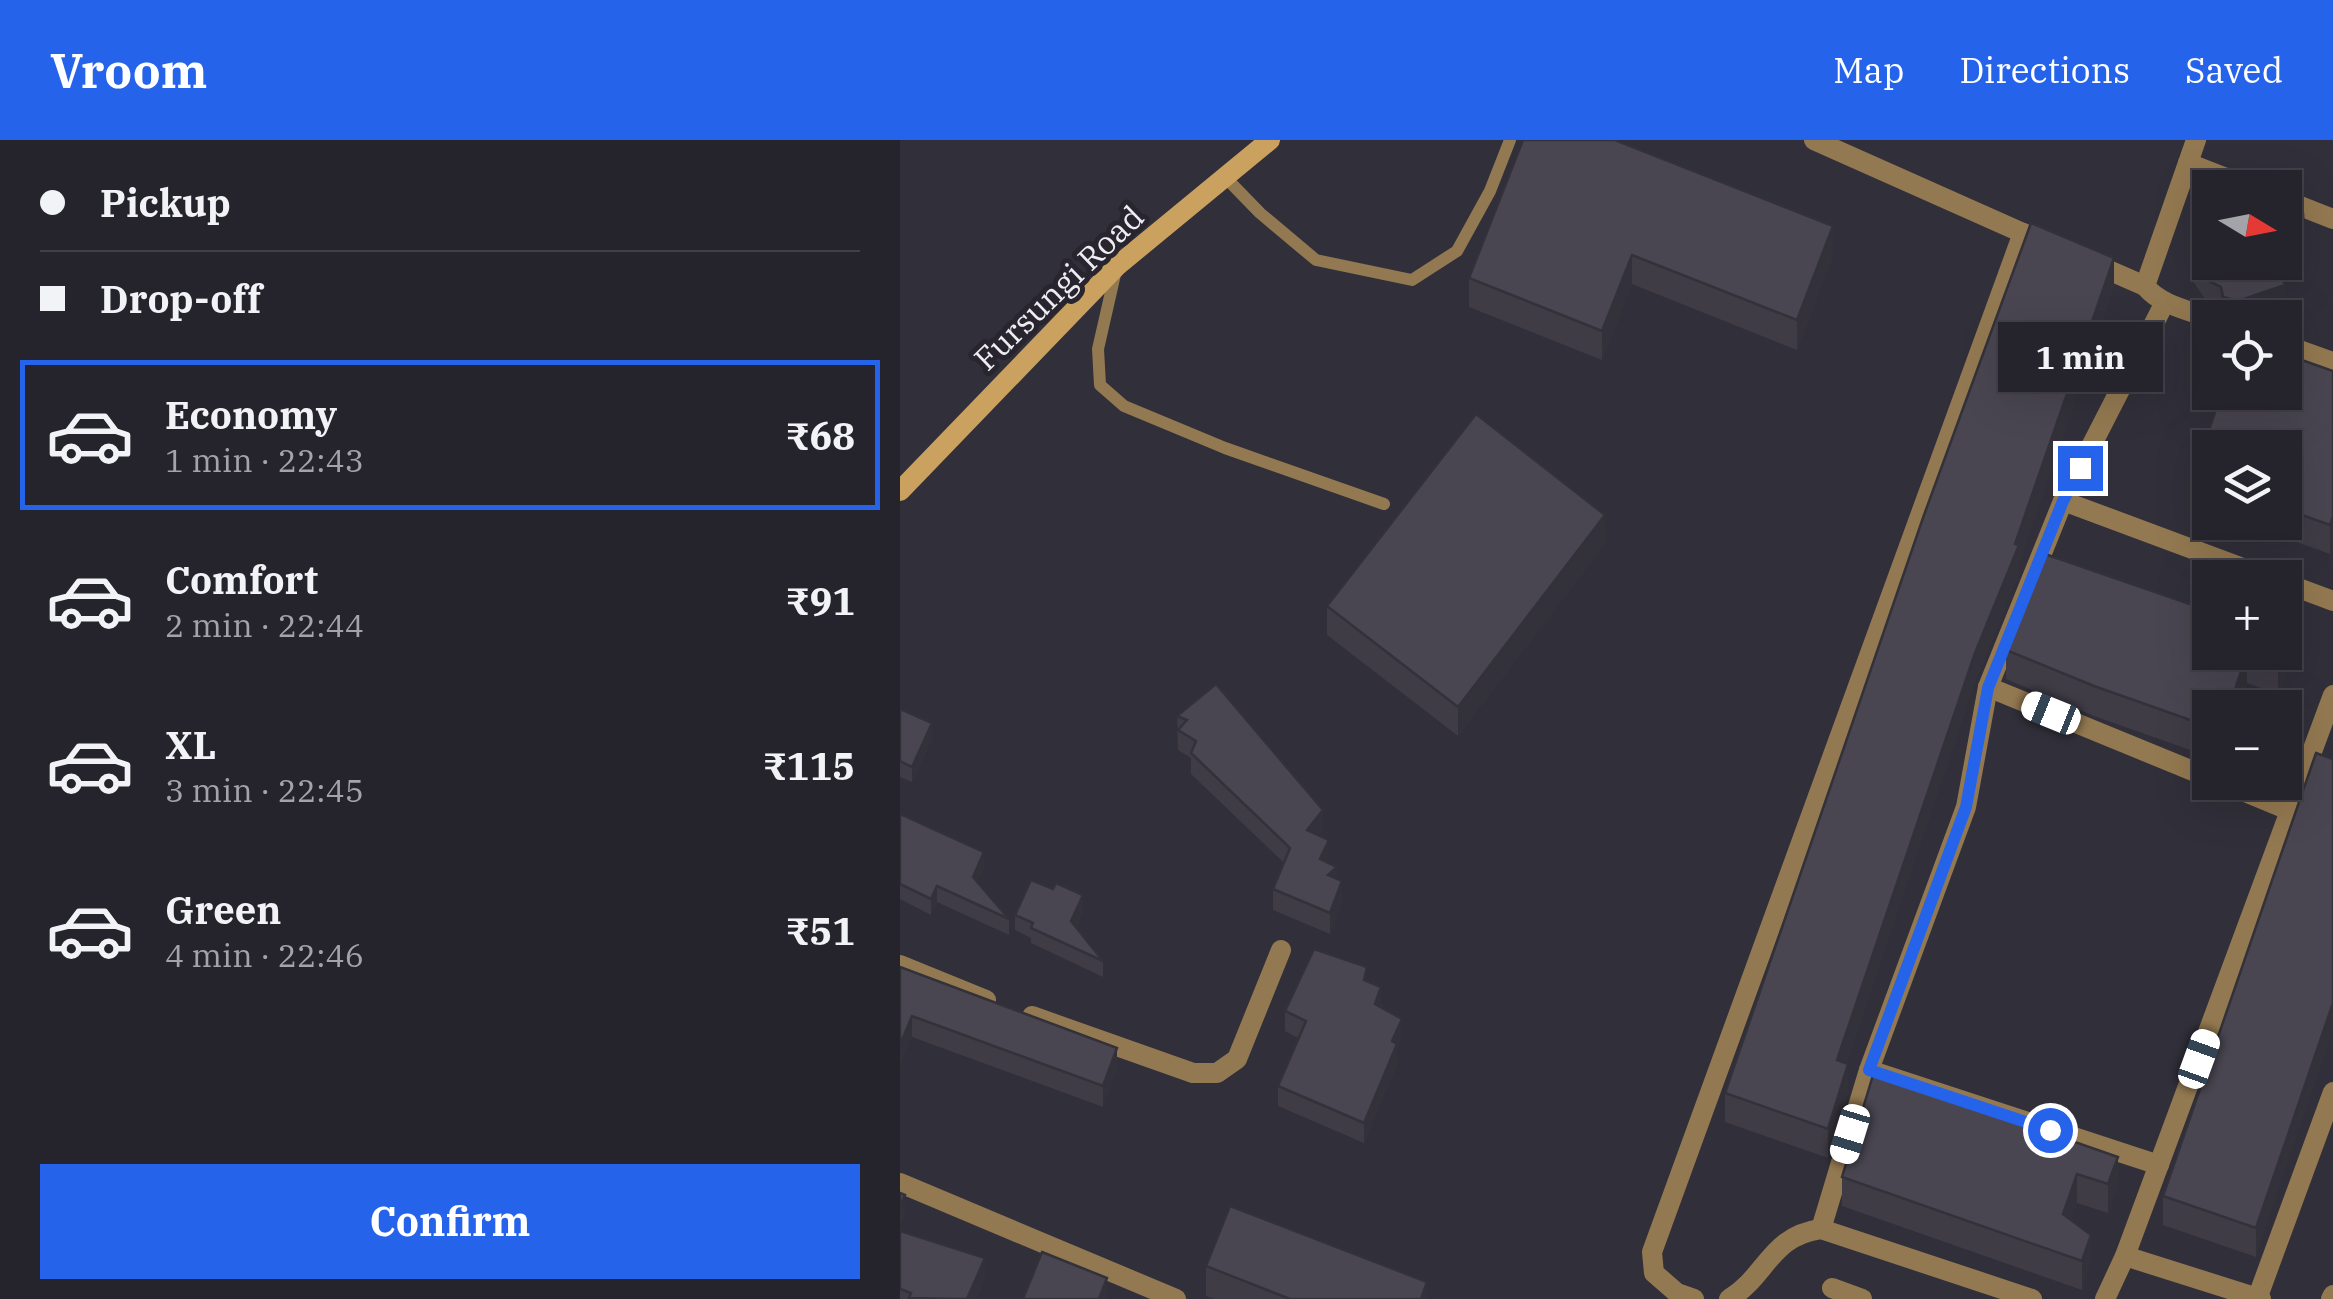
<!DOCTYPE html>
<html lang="en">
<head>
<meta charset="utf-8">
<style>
  body { margin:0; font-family:"IBM Plex Serif",serif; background:#2d2b33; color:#f1f3f6; height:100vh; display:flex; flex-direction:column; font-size:38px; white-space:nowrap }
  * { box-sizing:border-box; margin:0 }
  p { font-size:32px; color:#a3a4a9 }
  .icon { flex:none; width:55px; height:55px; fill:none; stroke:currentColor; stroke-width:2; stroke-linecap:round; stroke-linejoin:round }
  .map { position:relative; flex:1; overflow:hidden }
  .details { display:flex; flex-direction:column; background:#25232b; width:900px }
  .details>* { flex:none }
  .hud { display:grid; align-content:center; height:220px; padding:0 40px; background:#25232b }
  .needle { width:65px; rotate:100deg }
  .controls { position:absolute; left:1292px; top:30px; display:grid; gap:20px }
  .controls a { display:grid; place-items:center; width:110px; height:110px; border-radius:0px; background:#25232b; box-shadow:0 10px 40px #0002,0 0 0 2px #424047; font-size:50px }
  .end { position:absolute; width:45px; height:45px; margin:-22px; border:12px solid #2563eb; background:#fff; box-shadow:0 0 0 5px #fff }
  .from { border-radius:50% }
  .bubble { position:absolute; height:70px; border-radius:0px; background:#25232b; box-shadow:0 10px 40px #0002,0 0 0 2px #424047; font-size:32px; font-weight:700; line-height:70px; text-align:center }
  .car { position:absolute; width:30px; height:60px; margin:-30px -15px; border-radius:12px; box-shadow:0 0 8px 2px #0007; background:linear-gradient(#fff 24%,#345 0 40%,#fff 0 76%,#345 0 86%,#fff 0) }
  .hud b { display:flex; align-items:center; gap:35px; height:95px; font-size:38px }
  .hud b+b { border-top:2px solid #424047 }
  .hud i { width:25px; height:25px; background:#f1f3f6 }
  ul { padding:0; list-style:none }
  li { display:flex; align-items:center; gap:30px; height:150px; margin:0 20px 15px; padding:0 20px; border:5px solid transparent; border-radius:0px }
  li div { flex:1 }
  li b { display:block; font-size:38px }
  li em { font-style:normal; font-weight:700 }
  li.current { border-color:#2563eb }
  li>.icon { width:90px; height:90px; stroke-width:1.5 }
  .primary-button { display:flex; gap:20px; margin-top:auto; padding:20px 40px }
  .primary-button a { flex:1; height:115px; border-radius:0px; background:#2563eb; color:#fff; font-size:40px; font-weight:700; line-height:115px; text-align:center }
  header { display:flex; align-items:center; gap:60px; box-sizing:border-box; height:140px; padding:0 50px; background:#2563eb; color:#fff }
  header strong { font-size:48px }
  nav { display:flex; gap:55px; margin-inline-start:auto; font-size:35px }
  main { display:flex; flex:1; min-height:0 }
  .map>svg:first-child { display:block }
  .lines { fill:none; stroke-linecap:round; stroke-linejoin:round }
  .lane { stroke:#937951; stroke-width:12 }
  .street { stroke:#937951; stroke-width:20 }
  .secondary { stroke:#cba160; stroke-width:20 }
  .wall { fill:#3f3c46 }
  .shaded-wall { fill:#333139 }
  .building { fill:#494651; stroke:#333139; stroke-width:2.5 }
  .route { stroke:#2563eb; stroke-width:12 }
  .labels { text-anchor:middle; stroke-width:10; stroke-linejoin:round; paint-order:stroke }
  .street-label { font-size:32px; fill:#efedf4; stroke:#28252f }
</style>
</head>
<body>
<header>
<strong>Vroom</strong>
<nav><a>Map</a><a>Directions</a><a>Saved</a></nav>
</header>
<main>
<section class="details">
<div class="hud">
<b><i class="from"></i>Pickup</b>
<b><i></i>Drop-off</b>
</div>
<ul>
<li class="current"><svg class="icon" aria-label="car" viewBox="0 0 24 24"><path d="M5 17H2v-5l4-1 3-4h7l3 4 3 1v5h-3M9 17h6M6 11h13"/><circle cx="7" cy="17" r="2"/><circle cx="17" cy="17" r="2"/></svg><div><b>Economy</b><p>1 min · 22:43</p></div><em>₹68</em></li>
<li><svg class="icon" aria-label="car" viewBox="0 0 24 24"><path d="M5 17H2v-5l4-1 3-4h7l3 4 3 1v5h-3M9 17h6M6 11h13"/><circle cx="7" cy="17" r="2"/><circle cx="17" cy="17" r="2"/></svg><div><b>Comfort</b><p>2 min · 22:44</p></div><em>₹91</em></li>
<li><svg class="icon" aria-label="car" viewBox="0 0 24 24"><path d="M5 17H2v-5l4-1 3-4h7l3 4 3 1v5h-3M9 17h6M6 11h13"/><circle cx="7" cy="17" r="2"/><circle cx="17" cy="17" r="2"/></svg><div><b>XL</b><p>3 min · 22:45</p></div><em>₹115</em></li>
<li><svg class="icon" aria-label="car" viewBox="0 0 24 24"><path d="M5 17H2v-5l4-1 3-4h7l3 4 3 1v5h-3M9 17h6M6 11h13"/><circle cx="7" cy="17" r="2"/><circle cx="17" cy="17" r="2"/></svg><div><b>Green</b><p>4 min · 22:46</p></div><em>₹51</em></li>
</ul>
<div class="primary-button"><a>Confirm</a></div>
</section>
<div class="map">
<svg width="1433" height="1159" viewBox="0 0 1433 1159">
  <rect width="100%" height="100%" fill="#312f39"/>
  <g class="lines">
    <g class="lane">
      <polyline points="325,37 360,73 416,120 512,140 557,111 590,51 610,0"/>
      <polyline points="216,130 198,209 200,245 224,266 325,308 484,364"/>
    </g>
    <g class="street">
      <polyline points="914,0 1132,97"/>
      <path d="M1296,0L1245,146C1260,165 1288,170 1310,178"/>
      <polyline points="1288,23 1352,48"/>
      <polyline points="1385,60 1433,79"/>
      <polyline points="1190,122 1245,146"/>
      <polyline points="1385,205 1433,222"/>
      <polyline points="1163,361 1370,438"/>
      <polyline points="1385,443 1433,461"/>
      <polyline points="1088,547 1310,638"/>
      <polyline points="1321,642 1391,671"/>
      <polyline points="0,825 86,860"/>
      <polyline points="132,876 293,933 317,933 337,919 381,810"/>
      <polyline points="969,930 1259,1025"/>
      <polyline points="0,1043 276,1159"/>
      <polyline points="921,1089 969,930 1066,667 1088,547 1163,361 1265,162"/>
      <polyline points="1225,1116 1361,1159"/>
      <polyline points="932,1148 962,1159"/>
      <polyline points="794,1159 777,1153 754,1133 752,1112 1123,93"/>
      <path d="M829,1159C867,1136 870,1096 921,1089L1132,1159"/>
      <polyline points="1205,1159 1225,1116 1433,555"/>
      <polyline points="1357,1159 1433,952"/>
      <polyline points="1431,1159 1433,1155"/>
    </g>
    <polyline class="secondary" points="0,351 217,126 370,0"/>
  </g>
  <g class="wall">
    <polygon points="623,0 933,115 897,210 732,144 702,220 569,167 569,138"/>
    <polygon points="1385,56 1404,96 1404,118 1394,119 1383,140 1385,168 1355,178 1323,178 1321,170 1307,162 1293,141 1293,118"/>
    <polygon points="1214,147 1119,423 1119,434 1075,542 946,923 948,953 928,1018 825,982 825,953"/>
    <polygon points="1385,214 1433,231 1433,406 1430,414 1341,382 1385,382 1385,308 1310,308 1310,371 1293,365 1293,336 1322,252 1385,252"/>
    <polygon points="705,404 558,596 427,495 427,466"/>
    <polygon points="1106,510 1385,512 1388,527 1378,554 1347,543 1341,561 1310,568 1310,617 1194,576 1106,539"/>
    <polygon points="316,544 423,691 419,695 429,720 428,723 437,739 442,762 430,794 373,770 373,749 384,723 291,634 291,618 278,610 277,576"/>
    <polygon points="0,569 32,599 12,642 0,637"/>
    <polygon points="1416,613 1356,1117 1263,1085 1263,1056"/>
    <polygon points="0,674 84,727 77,743 109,779 109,795 37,762 31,775 0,759"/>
    <polygon points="153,749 183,771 176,787 203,821 203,837 131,803 131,798 115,790 115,775"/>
    <polygon points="0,827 217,929 203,967 12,897"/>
    <polygon points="467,841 502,899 497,909 497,924 464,1003 378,966 378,946 398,898 385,891 385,871"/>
    <polygon points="974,932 1218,1046 1208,1073 1177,1063 1171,1080 1191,1124 1182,1150 942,1066 942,1037"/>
    <polygon points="0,1091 85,1138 76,1159 0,1159"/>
    <polygon points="306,1126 527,1159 315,1159 306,1156"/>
  </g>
  <g class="shaded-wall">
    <polygon points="933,86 933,115 897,210 897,180"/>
    <polygon points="1394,97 1394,119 1379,147 1385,145 1385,168 1355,178 1338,178 1338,161 1380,122 1385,122 1385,113"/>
    <polygon points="732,115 732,144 702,220 702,191"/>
    <polygon points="1214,118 1214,147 1119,423 1119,434 1075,542 937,949 937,920 1075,513 1115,404"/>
    <polygon points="705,375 705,404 558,596 558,567"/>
    <polygon points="1433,377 1433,406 1430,414 1430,385"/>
    <polygon points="1388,498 1388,527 1378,554 1378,525 1382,512 1385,512 1385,505"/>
    <polygon points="1347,514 1347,543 1338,568 1333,555"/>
    <polygon points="32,583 32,599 12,642 12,627"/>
    <polygon points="423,670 423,691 407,711 407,690"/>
    <polygon points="429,700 429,720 420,740 420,719"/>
    <polygon points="84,712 84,727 73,753 73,737"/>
    <polygon points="437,727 437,748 428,735"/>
    <polygon points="442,741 442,762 430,794 430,773"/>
    <polygon points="37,746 37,762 31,775 31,759"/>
    <polygon points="183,755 183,771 171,796 171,781"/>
    <polygon points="481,847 481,867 475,864"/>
    <polygon points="1433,863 1433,892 1356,1117 1356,1088"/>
    <polygon points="12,876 12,897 0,926 0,905"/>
    <polygon points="502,879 502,899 497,909 497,924 464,1003 464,983 492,901"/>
    <polygon points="217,908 217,929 203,967 203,946"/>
    <polygon points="948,924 948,953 928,1018 928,989"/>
    <polygon points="1218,1017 1218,1046 1208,1073 1208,1044"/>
    <polygon points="1177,1034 1177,1063 1163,1103 1163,1074"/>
    <polygon points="5,1055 5,1075 0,1087 0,1067"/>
    <polygon points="1191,1095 1191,1124 1182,1150 1182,1121"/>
    <polygon points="85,1118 85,1138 76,1159 67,1159"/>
    <polygon points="207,1138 207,1159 199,1159"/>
    <polygon points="527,1142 527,1159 521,1159"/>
  </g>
  <g class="building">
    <polygon points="623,0 715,0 933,86 897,180 732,115 702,191 569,138"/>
    <polygon points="1385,56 1389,58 1403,73 1404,96 1394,97 1385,113"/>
    <polygon points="1310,74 1310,122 1380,122 1378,125 1385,145 1338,161 1323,157 1321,147 1307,140 1293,118 1302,86"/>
    <polygon points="1131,83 1214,118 1115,404 1119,405 1075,513 937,920 948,924 928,989 825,953 1024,375"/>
    <polygon points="1385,214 1433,231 1433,377 1430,385 1385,369 1385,308 1310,308 1310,342 1293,336 1322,252 1385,252"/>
    <polygon points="576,274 705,375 558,567 427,466"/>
    <polygon points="1145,414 1310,471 1310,512 1382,512 1378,525 1347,514 1333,555 1349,568 1310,568 1310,587 1194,546 1106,510"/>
    <polygon points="316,544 423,670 407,690 429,700 420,719 437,727 428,735 442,741 430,773 373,749 390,708 291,613 296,601 278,590 287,580 277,576"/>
    <polygon points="0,569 32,583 12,627 0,621"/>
    <polygon points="1416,613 1433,619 1433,863 1356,1088 1263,1056"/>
    <polygon points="0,674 84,712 73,737 109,779 37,746 31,759 0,744"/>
    <polygon points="131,740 153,749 156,743 183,755 171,781 203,821 131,788 133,783 115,775"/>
    <polygon points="414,809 467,827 464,840 481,847 475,864 502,879 492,901 497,904 464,983 378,946 406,881 385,871"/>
    <polygon points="0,827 217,908 203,946 12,876 0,905"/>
    <polygon points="974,932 1218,1017 1208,1044 1177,1034 1163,1074 1191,1095 1182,1121 942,1037"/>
    <polygon points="0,1053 5,1055 0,1067"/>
    <polygon points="330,1066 527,1142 521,1159 390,1159 306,1126"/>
    <polygon points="0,1091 85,1118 67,1159 9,1158 11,1153 0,1149"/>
    <polygon points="142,1112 207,1138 199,1159 123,1159"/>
  </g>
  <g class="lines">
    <polyline class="route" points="1150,990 969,930 1066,667 1088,548 1163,361 1180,328"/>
  </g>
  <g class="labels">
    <g class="street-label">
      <text transform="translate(159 148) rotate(-44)" y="11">Fursungi Road</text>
    </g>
  </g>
</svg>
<div class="controls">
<a><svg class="needle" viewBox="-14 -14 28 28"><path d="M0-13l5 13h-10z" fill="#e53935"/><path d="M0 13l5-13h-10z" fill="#a3a4a9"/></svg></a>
<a><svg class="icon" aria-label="locate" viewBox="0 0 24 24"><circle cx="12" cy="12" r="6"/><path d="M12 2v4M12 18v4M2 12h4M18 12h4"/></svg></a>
<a><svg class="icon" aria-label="layers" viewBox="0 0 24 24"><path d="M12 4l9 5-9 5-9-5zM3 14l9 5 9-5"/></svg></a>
<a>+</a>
<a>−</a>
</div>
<i class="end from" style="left:1150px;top:990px"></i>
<i class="end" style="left:1180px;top:328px"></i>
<div class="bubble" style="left:1098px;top:182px;width:165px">1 min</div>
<i class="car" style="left:1151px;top:573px;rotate:292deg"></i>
<i class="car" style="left:1299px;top:919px;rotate:20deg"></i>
<i class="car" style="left:950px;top:994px;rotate:197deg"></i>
</div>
</main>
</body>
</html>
